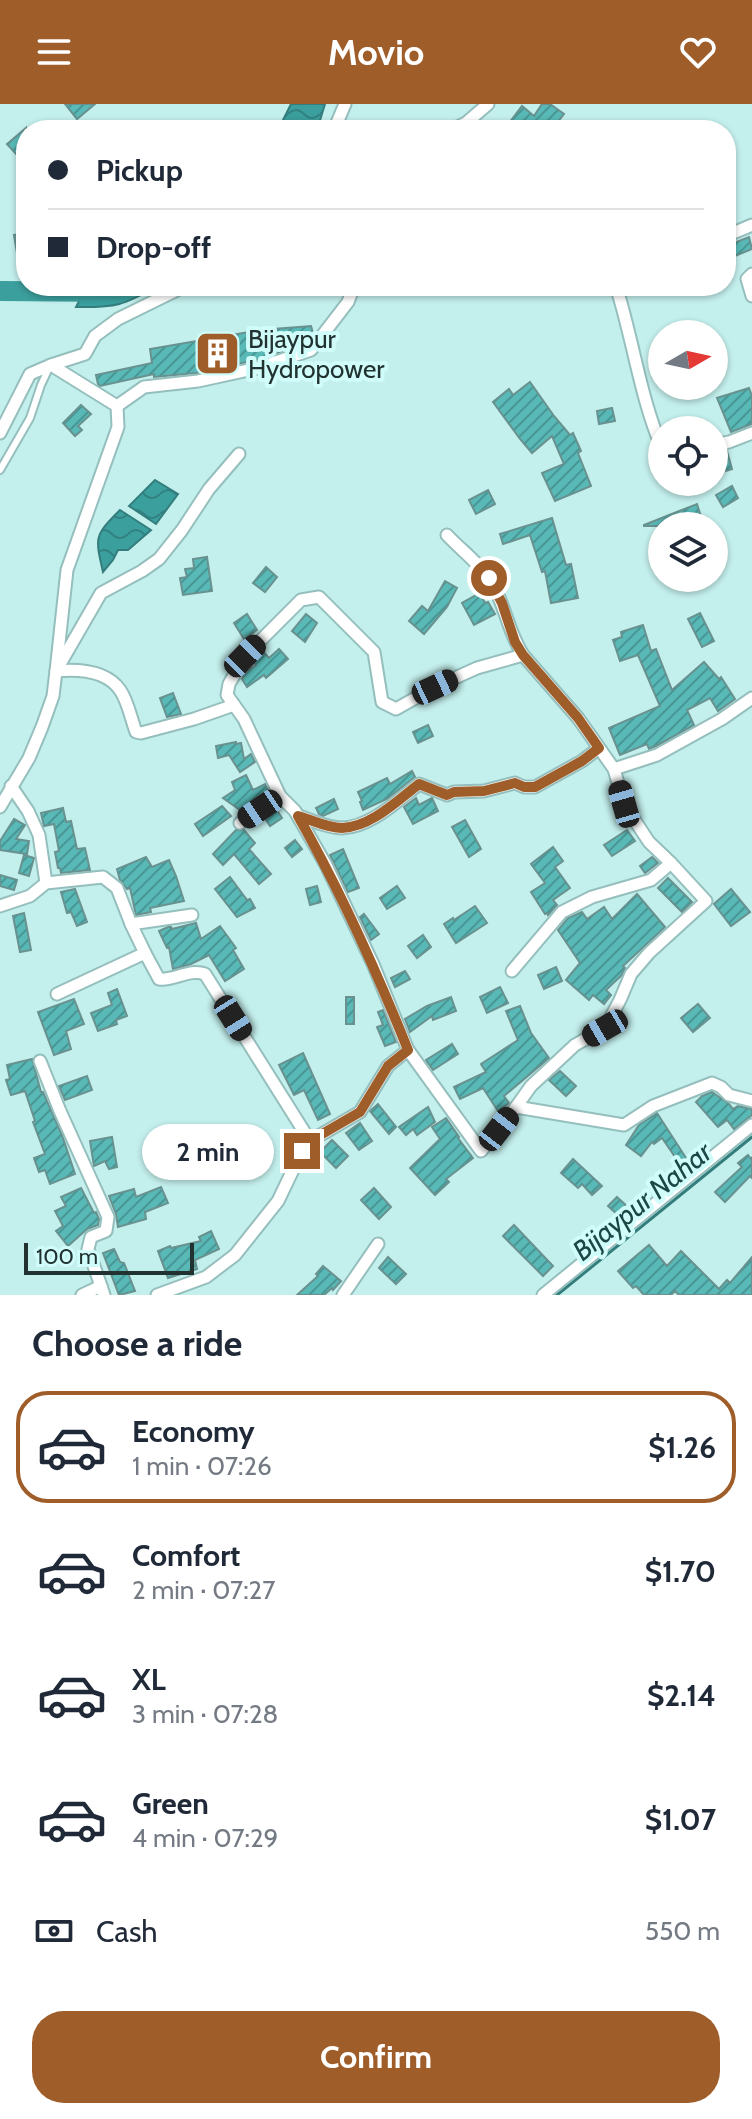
<!DOCTYPE html>
<html lang="en">
<head>
<meta charset="utf-8">
<style>
  body { margin:0; font-family:Cabin,sans-serif; background:#f2f2f3; color:#1f2937; height:100vh; display:flex; flex-direction:column; font-size:30px; white-space:nowrap }
  * { box-sizing:border-box; margin:0 }
  p { font-size:26px; color:#747a83 }
  .icon { flex:none; width:44px; height:44px; fill:none; stroke:currentColor; stroke-width:2; stroke-linecap:round; stroke-linejoin:round }
  .map { position:relative; height:1191px; overflow:hidden }
  .drawer { display:flex; flex-direction:column; background:#fff; flex:1 }
  .drawer>* { flex:none }
  .hud { position:absolute; left:16px; top:16px; width:720px; height:176px; border-radius:32px; box-shadow:0 2px 6px #0004; display:grid; align-content:center; height:176px; padding:0 32px; background:#fff }
  .needle { width:52px; rotate:81deg }
  .tools { position:absolute; left:648px; top:216px; display:grid; gap:16px }
  .tools a { display:grid; place-items:center; width:80px; height:80px; border-radius:50%; background:#fff; box-shadow:0 2px 6px #0004; font-size:40px }
  .scale { position:absolute; left:24px; bottom:20px; width:170px; box-sizing:border-box; padding-left:8px; border:4px solid #213231; border-top:0; font-size:22px; line-height:28px; white-space:nowrap; color:#213231; -webkit-text-stroke:6px #d0fcfa; paint-order:stroke }
  .end { position:absolute; width:36px; height:36px; margin:-18px; border:10px solid #9f5d29; background:#fff; box-shadow:0 0 0 4px #fff }
  .from { border-radius:50% }
  .bubble { position:absolute; height:56px; border-radius:28px; background:#fff; box-shadow:0 2px 6px #0004; font-size:26px; font-weight:700; line-height:56px; text-align:center }
  .car { position:absolute; width:24px; height:48px; margin:-24px -12px; border-radius:10px; box-shadow:0 0 6px 2px #0007; background:linear-gradient(#222 24%,#8ab4d8 0 40%,#222 0 76%,#8ab4d8 0 86%,#222 0) }
  .hud b { display:flex; align-items:center; gap:28px; height:76px; font-size:30px }
  .hud b+b { border-top:2px solid #e0e1e3 }
  .hud i { width:20px; height:20px; background:#1f2937 }
  ul { padding:0; list-style:none }
  li { display:flex; align-items:center; gap:24px; height:112px; margin:0 16px 12px; padding:0 16px; border:4px solid transparent; border-radius:32px }
  li div { flex:1 }
  li b { display:block; font-size:30px }
  li em { font-style:normal; font-weight:700 }
  li.current { border-color:#9f5d29 }
  li>.icon { width:72px; height:72px; stroke-width:1.5 }
  h2 { padding:0 32px; font-size:36px; line-height:96px }
  .pay { display:flex; align-items:center; gap:20px; height:88px; padding:0 32px; font-size:30px }
  .pay p { margin-inline-start:auto }
  .action { display:flex; gap:16px; margin-top:auto; padding:16px 32px }
  .action a { flex:1; height:92px; border-radius:32px; background:#9f5d29; color:#fff; font-size:32px; font-weight:700; line-height:92px; text-align:center }
  header { display:flex; justify-content:space-between; align-items:center; height:104px; padding:0 32px; background:#9f5d29; color:#fff; font-size:36px; font-weight:700 }
  .map>svg:first-child { display:block }
  .water { fill:url(#water-waves); stroke:#337e7d; stroke-width:2 }
  .lines { fill:none; stroke-linecap:round; stroke-linejoin:round }
  .stream { stroke:#337e7d; stroke-width:3 }
  .river { stroke:#3b9f9d; stroke-width:20 }
  .building { fill:url(#building-hatch); stroke:#68918f; stroke-width:2 }
  .service-casing { stroke:#95bfbd; stroke-width:10 }
  .minor-casing { stroke:#95bfbd; stroke-width:15 }
  .service { stroke:#fff; stroke-width:6 }
  .minor { stroke:#fff; stroke-width:11 }
  .route { stroke:#9f5d29; stroke-width:10 }
  .labels { text-anchor:middle; stroke-width:8; stroke-linejoin:round; paint-order:stroke }
  .poi-label { font-size:26px; fill:#213231; stroke:#d0fcfa; text-anchor:start }
  .water-label { font-size:28px; font-style:italic; fill:#1b4746; stroke:#d0fcfa }
</style>
</head>
<body>
<header><svg class="icon" aria-label="menu" viewBox="0 0 24 24"><path d="M4 6h16M4 12h16M4 18h16"/></svg>Movio<svg class="icon" aria-label="heart" viewBox="0 0 24 24"><path d="M12 20l-8-8c-3-5 5-10 8-4 3-6 11-1 8 4z"/></svg></header>
<div class="map">
<svg width="752" height="1191" viewBox="0 0 752 1191">
  <defs>
    <pattern id="water-waves" width="16" height="10" patternUnits="userSpaceOnUse" patternTransform="scale(2)"><rect width="16" height="10" fill="#3b9f9d"/><path d="M0 5q4-4 8 0t8 0" fill="none" stroke="#318281"/></pattern>
    <pattern id="building-hatch" width="6" height="6" patternUnits="userSpaceOnUse" patternTransform="scale(2)"><rect width="6" height="6" fill="#58b9b6"/><path d="M-1 1l2-2M0 6l6-6M5 7l2-2" fill="none" stroke="#489795"/></pattern>
  </defs>
  <rect width="100%" height="100%" fill="#c3efec"/>
  <g class="water">
    <polygon points="291,0 325,0 317,26 278,26"/>
    <path d="M87,182H158C124,201 116,204 76,203Z"/>
    <polygon points="155,376 178,390 156,420 129,402"/>
    <path d="M120,406L151,426L128,446H118L113,456L103,468C95,433 94,432 120,406Z"/>
  </g>
  <g class="lines">
    <polyline class="stream" points="557,1191 752,1033"/>
    <polyline class="river" points="0,187 116,188 127,182"/>
  </g>
  <g class="building">
    <polygon points="65,0 95,0 77,15"/>
    <polygon points="542,0 550,0 564,10 557,19 568,26 519,26 509,19 522,2 534,12"/>
    <polygon points="26,24 26,42 16,50 7,40"/>
    <polygon points="24,129 26,144 26,172 21,173 14,131"/>
    <polygon points="749,133 752,145 735,152 731,140"/>
    <polygon points="311,222 313,229 306,239 256,256 197,269 154,273 154,270 100,282 98,280 96,271 152,259 150,245 260,226"/>
    <polygon points="530,278 554,312 570,331 573,329 581,347 578,349 591,382 555,397 542,369 564,360 552,332 532,349 520,335 493,298 509,285 513,291"/>
    <polygon points="749,284 752,292 752,320 731,328 717,294"/>
    <polygon points="81,301 91,310 78,322 82,326 75,332 63,319"/>
    <polygon points="612,304 615,317 599,320 597,307"/>
    <polygon points="727,347 732,365 719,369 714,352 719,351 719,349"/>
    <polygon points="732,382 738,394 723,403 716,391"/>
    <polygon points="488,386 495,400 476,410 469,396"/>
    <polygon points="697,400 704,422 644,422 644,421"/>
    <polygon points="552,414 566,461 571,460 578,494 551,499 545,467 542,468 530,431 503,440 500,430"/>
    <polygon points="207,453 212,487 183,491 180,474 187,473 185,465 194,464 193,455"/>
    <polygon points="266,463 277,473 265,488 253,479"/>
    <polygon points="445,477 457,484 447,503 424,530 409,517 422,502 428,507"/>
    <polygon points="480,489 485,499 488,498 495,510 474,521 462,499"/>
    <polygon points="700,509 714,537 702,543 688,515"/>
    <polygon points="247,510 257,526 244,535 234,519"/>
    <polygon points="306,510 317,519 305,538 292,527"/>
    <polygon points="643,521 651,547 656,545 672,586 704,558 719,575 721,573 735,595 718,607 710,594 687,606 694,621 656,642 649,645 647,640 620,651 609,624 660,602 638,551 620,557 613,536 622,533 621,528"/>
    <polygon points="279,545 288,555 266,574 264,571 247,583 242,575 245,569 256,561 252,557 264,548 269,554"/>
    <polygon points="173,589 181,610 167,613 160,594"/>
    <polygon points="428,621 433,632 418,639 413,628"/>
    <polygon points="236,638 236,640 241,639 244,655 251,650 255,658 240,668 229,651 218,654 216,642"/>
    <polygon points="412,667 415,673 387,695 363,706 360,698 362,697 358,688 387,674 390,680"/>
    <polygon points="246,671 253,686 265,680 269,689 240,706 223,694 235,686 232,678"/>
    <polygon points="416,694 419,701 432,694 438,707 413,720 404,703"/>
    <polygon points="334,695 338,705 323,712 319,710 316,704"/>
    <polygon points="222,702 231,712 203,732 195,720"/>
    <polygon points="63,704 66,718 71,717 77,745 85,744 90,766 61,769 60,764 58,764 55,748 59,747 54,720 44,722 41,709"/>
    <polygon points="276,705 282,714 270,722 264,713"/>
    <polygon points="14,715 25,721 16,735 29,737 27,750 0,746 0,737"/>
    <polygon points="465,716 481,745 469,753 452,723"/>
    <polygon points="236,726 244,726 255,739 249,745 271,770 259,780 234,750 223,761 213,750"/>
    <polygon points="627,726 635,737 612,752 604,741"/>
    <polygon points="295,736 302,745 292,753 285,744"/>
    <polygon points="553,743 563,757 555,763 570,784 553,796 557,801 548,811 547,809 545,810 531,788 545,779 531,760"/>
    <polygon points="343,745 359,784 348,788 330,751"/>
    <polygon points="24,751 34,754 29,772 19,769"/>
    <polygon points="146,753 152,763 169,756 176,772 184,797 150,804 151,808 136,811 130,784 127,785 120,776 117,765"/>
    <polygon points="652,753 658,759 645,769 640,762"/>
    <polygon points="0,771 17,776 14,786 0,782"/>
    <polygon points="230,773 247,796 250,795 255,804 237,813 215,785"/>
    <polygon points="668,774 692,798 682,808 658,784"/>
    <polygon points="317,782 321,798 310,801 306,785"/>
    <polygon points="397,782 405,794 387,805 380,794"/>
    <polygon points="75,785 87,818 77,822 71,808 67,809 61,788"/>
    <polygon points="731,785 750,808 731,822 714,800"/>
    <polygon points="637,790 665,823 623,862 625,864 622,871 606,886 611,891 604,900 593,891 589,896 566,876 580,859 558,826 568,814 582,808 587,815 604,803 612,815"/>
    <polygon points="475,802 487,819 456,839 444,820 453,814 454,816"/>
    <polygon points="24,809 31,846 20,848 13,812"/>
    <polygon points="364,810 379,830 371,836 360,813"/>
    <polygon points="196,819 201,835 220,822 236,844 233,846 244,865 225,877 209,851 191,860 173,865 169,843 167,844 159,827 168,823 171,823 172,825"/>
    <polygon points="423,831 431,843 417,854 408,842"/>
    <polygon points="556,863 562,877 544,885 538,871"/>
    <polygon points="405,867 410,875 395,883 391,874"/>
    <polygon points="500,883 508,899 487,909 480,893"/>
    <polygon points="117,885 127,912 116,916 117,920 98,927 91,909 112,901 108,889"/>
    <rect x="346" y="893" width="8" height="27"/>
    <polygon points="451,893 456,907 433,916 432,912 410,928 405,915 427,902"/>
    <polygon points="74,895 84,920 66,927 71,945 54,951 38,908"/>
    <polygon points="698,900 710,914 693,928 681,914"/>
    <polygon points="520,902 531,929 549,954 504,992 509,999 498,1007 483,984 460,995 454,983 486,968 481,960 518,936 506,907"/>
    <polygon points="383,906 396,938 385,942 377,923 383,921 378,908"/>
    <polygon points="452,940 458,950 433,966 426,956"/>
    <polygon points="303,949 330,1010 318,1016 304,986 294,991 279,961"/>
    <polygon points="32,955 41,988 43,988 62,1031 75,1070 50,1080 45,1066 39,1068 34,1054 45,1050 33,1018 35,1017 25,987 11,991 6,976 10,975 7,961"/>
    <polygon points="560,967 576,982 566,992 549,976"/>
    <polygon points="87,972 92,986 65,996 59,982"/>
    <polygon points="712,988 729,1000 733,1005 738,1002 752,1005 752,1011 734,1025 727,1016 718,1023 696,998 702,992"/>
    <polygon points="378,1000 396,1023 389,1030 370,1007"/>
    <polygon points="428,1003 435,1018 417,1031 413,1025 406,1031 399,1023"/>
    <polygon points="657,1009 690,1060 684,1066 662,1034 654,1040 652,1038 641,1052 626,1041 639,1021"/>
    <polygon points="446,1014 459,1033 458,1034 473,1054 446,1075 449,1078 435,1091 410,1064 440,1035 432,1023"/>
    <polygon points="360,1019 372,1037 359,1046 346,1029"/>
    <polygon points="112,1033 117,1063 109,1065 105,1057 94,1062 90,1037"/>
    <polygon points="332,1036 348,1052 336,1064 320,1048"/>
    <polygon points="748,1051 751,1055 752,1053 752,1074 750,1072 725,1098 715,1088 742,1063 738,1059"/>
    <polygon points="573,1055 602,1082 592,1091 582,1080 578,1084 561,1069"/>
    <polygon points="161,1083 168,1099 145,1108 146,1115 118,1123 116,1110 109,1092 134,1085 136,1093"/>
    <polygon points="81,1084 94,1109 96,1108 99,1115 98,1121 87,1125 68,1142 56,1127 63,1122 55,1107 66,1102 61,1093"/>
    <polygon points="374,1084 391,1103 379,1115 361,1096"/>
    <polygon points="617,1093 629,1104 620,1113 608,1102"/>
    <polygon points="514,1121 553,1162 543,1172 503,1132"/>
    <polygon points="211,1127 219,1145 195,1156 197,1165 168,1174 158,1147 170,1142 171,1144 201,1137 199,1133"/>
    <polygon points="649,1141 667,1162 681,1147 719,1185 727,1176 730,1179 752,1153 752,1191 679,1191 675,1187 671,1191 644,1191 636,1182 633,1184 618,1167"/>
    <polygon points="114,1145 120,1158 124,1159 135,1187 119,1191 103,1149"/>
    <polygon points="388,1153 406,1170 396,1180 379,1164"/>
    <polygon points="323,1162 341,1177 333,1186 332,1184 324,1191 297,1191 318,1172 316,1170"/>
  </g>
  <g class="lines">
    <defs>
      <polyline id="service" points="0,366 30,314 41,281 49,264"/>
      <g id="minor">
        <polyline points="334,26 345,0"/>
        <polyline points="451,26 466,19 488,0"/>
        <polyline points="726,132 752,121"/>
        <polyline points="752,170 747,175 752,192"/>
        <path d="M616,182C633,235 640,293 662,344"/>
        <polyline points="51,261 85,250 95,232 118,215 185,182"/>
        <polyline points="117,302 144,283 198,277 258,264 311,246 348,198 354,182"/>
        <path d="M0,329L30,270L51,261L117,302L118,323L67,466L56,567C78,565 106,566 120,586C128,597 131,615 136,628L141,629L194,615L234,601"/>
        <polyline points="714,341 729,338 752,329"/>
        <path d="M447,431C461,446 480,460 491,477C505,500 508,528 523,551"/>
        <polyline points="614,665 657,651 722,615 752,594"/>
        <polyline points="11,682 28,707 39,731 46,779"/>
        <polyline points="0,703 29,654 42,623 53,592 56,567 101,489 142,467 159,455 182,426 209,385 239,350"/>
        <path d="M298,712C312,716 327,724 342,724C371,723 397,697 419,680L447,691L454,688L484,687L515,679L524,683H535L582,657L599,644"/>
        <polyline points="240,719 280,692"/>
        <polyline points="0,802 30,792 46,779 103,773 117,784 131,820 145,849 57,890"/>
        <polyline points="131,820 192,811"/>
        <path d="M145,849L159,875C175,877 189,864 205,870L310,1037"/>
        <polyline points="408,946 373,860 326,761 295,707 280,692 244,615 227,591 229,580 245,552 301,496 319,493 374,548 382,598 396,605 435,583 477,564 523,551 578,614 614,665 624,700 649,738 671,759 651,776 592,793 562,808 512,867"/>
        <polyline points="40,957 60,1007 108,1113 106,1127 91,1133 88,1145 101,1182"/>
        <polyline points="516,1003 531,982 575,941 605,924 620,896 631,870 649,849 706,797 671,759"/>
        <polyline points="82,1191 101,1182 104,1191"/>
        <polyline points="157,1191 206,1173 235,1151 278,1097 302,1047 310,1037 360,1008 388,962 408,946 481,1047 516,1003 624,1021 653,1002 712,979 721,983 729,991 752,997"/>
        <polyline points="343,1191 378,1140"/>
        <polyline points="543,1191 752,1021"/>
      </g>
    </defs>
    <use href="#service" class="service-casing"/>
    <use href="#minor" class="minor-casing"/>
    <use href="#service" class="service"/>
    <use href="#minor" class="minor"/>
  </g>
  <g class="lines">
    <path class="route" d="M302,1047L310,1037L360,1008L388,962L408,946C376,866 341,788 298,712C312,716 327,724 342,724C371,723 397,697 419,680L447,691L454,688L484,687L515,679L524,683H535L582,657L599,644L578,614L523,551L515,538L502,499L489,474"/>
  </g>
  <defs>
    <symbol id="building-square" viewBox="-11 -11 22 22"><rect x="-9" y="-9" width="18" height="18" rx="4" fill="#9f5d29" stroke="#d0fcfa"/><path d="M-4-6H4V6H1V3H-1V6H-4ZM-2.5-4.3h1.7v1.8h-1.7ZM.8-4.3h1.7v1.8H.8ZM-2.5-1h1.7V.8h-1.7ZM.8-1h1.7V.8H.8Z" fill="#fff"/></symbol>
  </defs>
  <g fill-rule="evenodd">
    <use href="#building-square" x="192" y="224" width="51" height="51"/>
  </g>
  <g class="labels">
    <g class="poi-label">
      <text x="248" y="244">Bijaypur<tspan x="248" dy="30">Hydropower</tspan></text>
    </g>
    <g class="water-label">
      <text transform="translate(642 1097) rotate(-39)" y="10">Bijaypur Nahar</text>
    </g>
  </g>
</svg>
<div class="tools">
<a><svg class="needle" viewBox="-14 -14 28 28"><path d="M0-13l5 13h-10z" fill="#e53935"/><path d="M0 13l5-13h-10z" fill="#747a83"/></svg></a>
<a><svg class="icon" aria-label="locate" viewBox="0 0 24 24"><circle cx="12" cy="12" r="6"/><path d="M12 2v4M12 18v4M2 12h4M18 12h4"/></svg></a>
<a><svg class="icon" aria-label="layers" viewBox="0 0 24 24"><path d="M12 4l9 5-9 5-9-5zM3 14l9 5 9-5"/></svg></a>
</div>
<div class="scale">100 m</div>
<i class="end from" style="left:489px;top:474px"></i>
<i class="end" style="left:302px;top:1047px"></i>
<div class="bubble" style="left:142px;top:1020px;width:132px">2 min</div>
<i class="car" style="left:245px;top:552px;rotate:44deg"></i>
<i class="car" style="left:435px;top:583px;rotate:65deg"></i>
<i class="car" style="left:624px;top:700px;rotate:344deg"></i>
<i class="car" style="left:260px;top:705px;rotate:236deg"></i>
<i class="car" style="left:233px;top:914px;rotate:148deg"></i>
<i class="car" style="left:605px;top:924px;rotate:240deg"></i>
<i class="car" style="left:499px;top:1025px;rotate:38deg"></i>
<div class="hud">
<b><i class="from"></i>Pickup</b>
<b><i></i>Drop-off</b>
</div>
</div>
<section class="drawer">
<h2>Choose a ride</h2>
<ul>
<li class="current"><svg class="icon" aria-label="car" viewBox="0 0 24 24"><path d="M5 17H2v-5l4-1 3-4h7l3 4 3 1v5h-3M9 17h6M6 11h13"/><circle cx="7" cy="17" r="2"/><circle cx="17" cy="17" r="2"/></svg><div><b>Economy</b><p>1 min · 07:26</p></div><em>$1.26</em></li>
<li><svg class="icon" aria-label="car" viewBox="0 0 24 24"><path d="M5 17H2v-5l4-1 3-4h7l3 4 3 1v5h-3M9 17h6M6 11h13"/><circle cx="7" cy="17" r="2"/><circle cx="17" cy="17" r="2"/></svg><div><b>Comfort</b><p>2 min · 07:27</p></div><em>$1.70</em></li>
<li><svg class="icon" aria-label="car" viewBox="0 0 24 24"><path d="M5 17H2v-5l4-1 3-4h7l3 4 3 1v5h-3M9 17h6M6 11h13"/><circle cx="7" cy="17" r="2"/><circle cx="17" cy="17" r="2"/></svg><div><b>XL</b><p>3 min · 07:28</p></div><em>$2.14</em></li>
<li><svg class="icon" aria-label="car" viewBox="0 0 24 24"><path d="M5 17H2v-5l4-1 3-4h7l3 4 3 1v5h-3M9 17h6M6 11h13"/><circle cx="7" cy="17" r="2"/><circle cx="17" cy="17" r="2"/></svg><div><b>Green</b><p>4 min · 07:29</p></div><em>$1.07</em></li>
</ul>
<div class="pay"><svg class="icon" aria-label="cash" viewBox="0 0 24 24"><path d="M3 7h18v10H3z"/><circle cx="12" cy="12" r="2"/></svg>Cash<p>550 m</p></div>
<div class="action"><a>Confirm</a></div>
</section>
</body>
</html>
